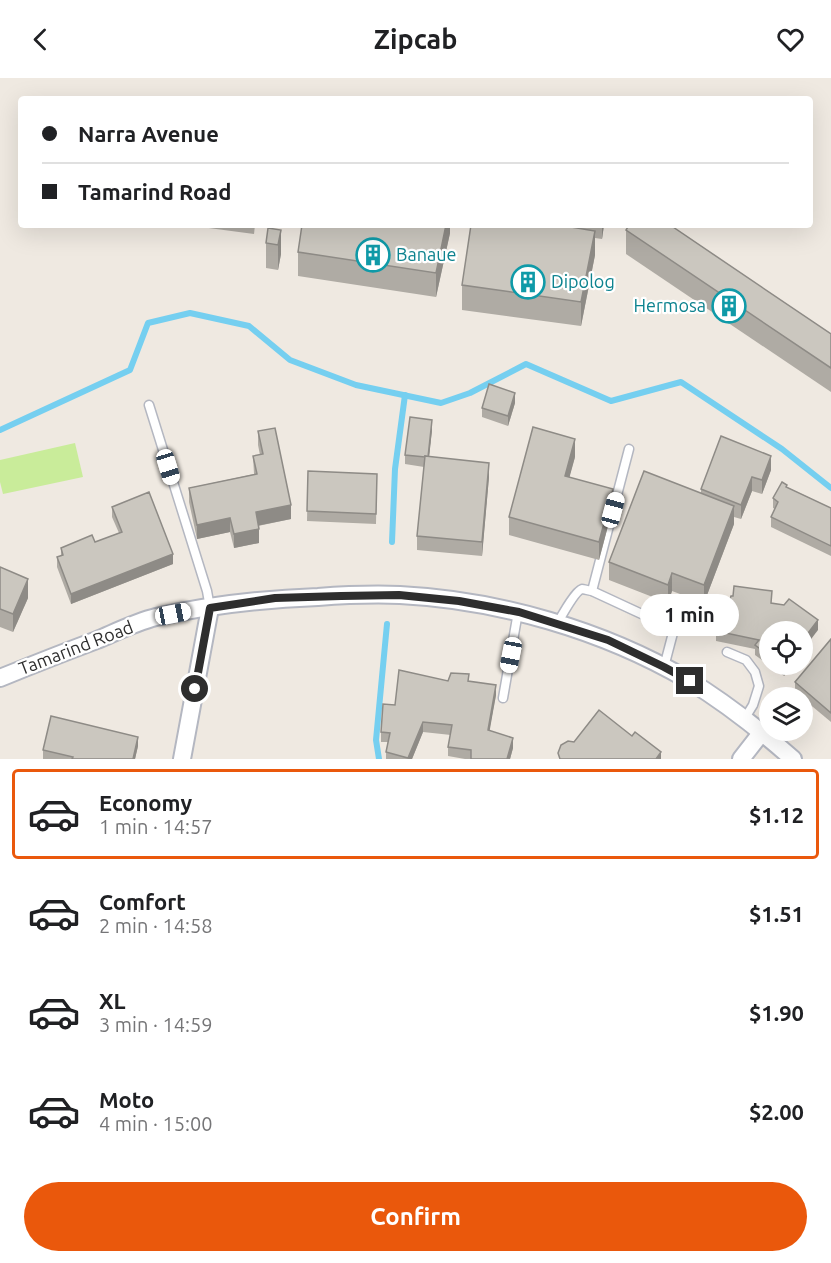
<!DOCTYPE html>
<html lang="en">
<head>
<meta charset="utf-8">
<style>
  body { margin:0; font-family:Ubuntu,sans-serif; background:#f6f6f6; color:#202124; height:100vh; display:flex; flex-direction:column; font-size:22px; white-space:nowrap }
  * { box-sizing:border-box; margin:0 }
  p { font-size:20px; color:#757577 }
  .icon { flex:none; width:33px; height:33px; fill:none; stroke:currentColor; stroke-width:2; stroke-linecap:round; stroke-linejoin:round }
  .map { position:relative; height:681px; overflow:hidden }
  .details { display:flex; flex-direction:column; background:#fff; flex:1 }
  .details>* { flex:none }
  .top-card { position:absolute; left:18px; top:18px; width:795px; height:132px; border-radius:6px; box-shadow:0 6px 24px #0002; display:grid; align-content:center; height:132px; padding:0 24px; background:#fff }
  .controls { position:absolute; left:759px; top:543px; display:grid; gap:12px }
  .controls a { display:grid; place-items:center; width:54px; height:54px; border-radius:50%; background:#fff; box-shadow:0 6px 24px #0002; font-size:30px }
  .end { position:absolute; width:27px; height:27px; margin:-14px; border:8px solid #2e2e2e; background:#fff; box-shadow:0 0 0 3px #fff }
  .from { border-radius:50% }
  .bubble { position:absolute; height:42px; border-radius:21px; background:#fff; box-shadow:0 6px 24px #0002; font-size:20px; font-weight:600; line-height:42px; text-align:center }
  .car { position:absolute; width:18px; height:36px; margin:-18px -9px; border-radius:8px; box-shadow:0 0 4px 2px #0007; background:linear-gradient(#fff 24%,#345 0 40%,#fff 0 76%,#345 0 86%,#fff 0) }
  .top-card b { display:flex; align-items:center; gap:21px; height:57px; font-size:22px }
  .top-card b+b { border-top:2px solid #e0e0e0 }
  .top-card i { width:15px; height:15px; background:#202124 }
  ul { padding:10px 0 0; list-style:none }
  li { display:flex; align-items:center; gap:18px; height:90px; margin:0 12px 9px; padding:0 12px; border:3px solid transparent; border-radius:6px }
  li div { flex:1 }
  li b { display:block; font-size:22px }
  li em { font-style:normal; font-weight:600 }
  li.on { border-color:#ea580c }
  li>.icon { width:54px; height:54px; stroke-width:1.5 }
  .action { display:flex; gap:12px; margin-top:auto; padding:12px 24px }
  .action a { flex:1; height:69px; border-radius:36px; background:#ea580c; color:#fff; font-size:24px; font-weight:600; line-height:69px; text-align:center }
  header { display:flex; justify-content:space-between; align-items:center; height:78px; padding:0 24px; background:#fff; font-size:27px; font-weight:600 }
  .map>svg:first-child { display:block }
  .pitch { fill:#c9ec9a }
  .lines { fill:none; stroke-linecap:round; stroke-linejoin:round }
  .stream { stroke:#75cff0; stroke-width:6 }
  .service-casing { stroke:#b4b7c1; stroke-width:11 }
  .minor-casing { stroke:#b4b7c1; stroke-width:20 }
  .service { stroke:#fff; stroke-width:8 }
  .minor { stroke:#fff; stroke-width:16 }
  .wall { fill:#afaba4 }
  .shaded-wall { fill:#8e8b86 }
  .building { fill:#cbc7bf; stroke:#8e8b86; stroke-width:1.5 }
  .route { stroke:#2e2e2e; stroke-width:8 }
  .labels { text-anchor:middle; stroke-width:4.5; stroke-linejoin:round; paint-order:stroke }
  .culture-label { font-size:18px; fill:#0d838f; stroke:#fff; text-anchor:start }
  .street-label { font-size:18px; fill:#2e2e2e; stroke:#fff }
</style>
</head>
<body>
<header><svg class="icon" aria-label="back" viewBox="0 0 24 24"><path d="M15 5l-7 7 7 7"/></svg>Zipcab<svg class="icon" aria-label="heart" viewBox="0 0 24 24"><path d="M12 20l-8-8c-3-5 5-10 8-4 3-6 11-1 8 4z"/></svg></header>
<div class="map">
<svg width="831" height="681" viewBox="0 0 831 681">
  <rect width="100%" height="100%" fill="#efe9e1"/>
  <polygon class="pitch" points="75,365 83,399 3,416 0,404 0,382"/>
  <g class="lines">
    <g class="stream">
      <polyline points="0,352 130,292 148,245 190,235 249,248 290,282 356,307 441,325 470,315 526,286 611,323 681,304 782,371 831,410"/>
      <polyline points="392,464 395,391 405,317"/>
      <polyline points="379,681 376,662 387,546"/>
    </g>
    <defs>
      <g id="service">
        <polyline points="149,327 207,513 210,530"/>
        <polyline points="592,513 629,371"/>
        <path d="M557,546C561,539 575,513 582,511C583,511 591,513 592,513L674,551L664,589"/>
        <polyline points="674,551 702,530"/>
        <polyline points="727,574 746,582 755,594 759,608 753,627 745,640"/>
        <polyline points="503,620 518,534"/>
      </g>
      <g id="minor">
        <path d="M0,600C32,587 65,574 97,562C116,554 136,544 156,539C209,527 264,521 318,519C345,517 373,516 400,517C498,522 603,552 688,602C726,625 760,652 793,681"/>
        <polyline points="182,681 210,530"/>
        <polyline points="741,681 762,654"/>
      </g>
    </defs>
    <use href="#service" class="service-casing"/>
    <use href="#minor" class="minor-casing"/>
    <use href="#service" class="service"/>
    <use href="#minor" class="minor"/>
  </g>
  <g class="wall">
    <polygon points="186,147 255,147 254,156"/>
    <polygon points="450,147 450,155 436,219 298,198 298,174"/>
    <polygon points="471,147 604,147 602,161 595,160 595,177 581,248 462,232 462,207"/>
    <polygon points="281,152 281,176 278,192 266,190 266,165"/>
    <polygon points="626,152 831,256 831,314 626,176"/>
    <polygon points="515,325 508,348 482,339 482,330"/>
    <polygon points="432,352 429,379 489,399 482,478 417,472 417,458 424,389 405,386 405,377"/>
    <polygon points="258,353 291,441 258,448 259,465 234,470 230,454 197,461 189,424 189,410 254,396 253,378 260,377 258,367"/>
    <polygon points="575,379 569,399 613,429 599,482 509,457 509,439"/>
    <polygon points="771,392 762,416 752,413 741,441 734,439 734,446 704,525 672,513 668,525 609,502 609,484 701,415 701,411"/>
    <polygon points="308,393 377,396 376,446 307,443"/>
    <polygon points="787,409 831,430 831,478 771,449 771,439 775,431 773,430 773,420"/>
    <polygon points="112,429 173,486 71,526 57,489 57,479 61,478 61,470 95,464 119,455 112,439"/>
    <polygon points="0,489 28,520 13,554 0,549"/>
    <polygon points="730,521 772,525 818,552 770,554 770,586 793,586 784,598 755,577 755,571 716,563 716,553"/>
    <polygon points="831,561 831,644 795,614 795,604"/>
    <polygon points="448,603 469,603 496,617 489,653 513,670 510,681 465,681 448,678 448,669 451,657 423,654 412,681 386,681 386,674 388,664 381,664 381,654 395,627"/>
    <polygon points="138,668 135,681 43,681 43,672"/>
  </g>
  <g class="shaded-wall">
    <polygon points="446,147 450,147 450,155 436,219 436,195"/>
    <polygon points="602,147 604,147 602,161"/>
    <polygon points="281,152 281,176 278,192 278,167"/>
    <polygon points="595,153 595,177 581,248 581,224"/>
    <polygon points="515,315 515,325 508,348 508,338"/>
    <polygon points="432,342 432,352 428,389 428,380"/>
    <polygon points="575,361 575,379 565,416 565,398"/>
    <polygon points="771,378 771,392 762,416 762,402"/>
    <polygon points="489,385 489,399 482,478 482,464"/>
    <polygon points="752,399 752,413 741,441 741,427"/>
    <polygon points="613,411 613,429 599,482 599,464"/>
    <polygon points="291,427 291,441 256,448 256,434"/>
    <polygon points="734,428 734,446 704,525 704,507"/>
    <polygon points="230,440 230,454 197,461 197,447"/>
    <polygon points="259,451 259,465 234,470 234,456"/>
    <polygon points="173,476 173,486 71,526 71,516"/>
    <polygon points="672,495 672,513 668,525 668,507"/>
    <polygon points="28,501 28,520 13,554 13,536"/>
    <polygon points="818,542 818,552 802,573 802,563"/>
    <polygon points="786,586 793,586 784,598 784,588"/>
    <polygon points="496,607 496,617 488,662 488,652"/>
    <polygon points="423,644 423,654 412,681 408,681"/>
    <polygon points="138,659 138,668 135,681 133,681"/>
    <polygon points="513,660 513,670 510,681 507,681"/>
    <polygon points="661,674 661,681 656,681"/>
  </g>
  <g class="building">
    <polygon points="302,147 446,147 436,195 298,174"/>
    <polygon points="471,147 559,147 595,153 581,224 462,207"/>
    <polygon points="629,147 670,147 831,256 831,290 626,152"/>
    <polygon points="268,150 281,152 278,167 266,165"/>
    <polygon points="489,306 515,315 508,338 482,330"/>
    <polygon points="410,339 432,342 428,379 425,378 425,379 405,377"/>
    <polygon points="533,349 575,361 565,398 613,411 599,464 509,439"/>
    <polygon points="275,350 291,427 256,434 259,451 234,456 230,440 197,447 189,410 257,396 253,378 263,376 258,353"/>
    <polygon points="721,358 771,378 762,402 752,399 741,427 701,411"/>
    <polygon points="425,378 489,385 482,464 417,458"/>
    <polygon points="308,393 377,396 376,436 307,433"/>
    <polygon points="644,393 734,428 704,507 672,495 668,507 609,484"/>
    <polygon points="782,404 787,407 786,409 831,430 831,468 771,439 778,424 773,420"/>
    <polygon points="149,414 173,476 71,516 57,479 63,477 61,470 92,457 95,464 122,454 112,429"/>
    <polygon points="0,489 28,501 13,536 0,531"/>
    <polygon points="734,508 772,513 771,525 784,527 789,521 818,542 802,563 802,554 770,554 770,578 755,567 759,562 716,553 721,520 730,521 731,518 733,518"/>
    <polygon points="831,561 831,635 795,604"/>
    <polygon points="399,592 448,603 451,595 469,596 468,603 496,607 488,652 513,660 507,681 471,681 471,672 448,669 452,647 423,644 408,680 386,674 390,655 381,654 383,626 395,627"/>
    <polygon points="599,632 632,658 635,654 661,674 656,681 560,681 558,675 561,667 568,663 574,664"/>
    <polygon points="51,638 138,659 133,681 72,681 73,679 43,672"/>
  </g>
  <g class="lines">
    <polyline class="route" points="195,611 210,530 275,520 341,518 399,517 459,523 519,534 608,562 664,589 690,603"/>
  </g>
  <defs>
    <symbol id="building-ring" viewBox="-11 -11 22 22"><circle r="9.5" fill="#fff" stroke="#0f9aa8" stroke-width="1.5"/><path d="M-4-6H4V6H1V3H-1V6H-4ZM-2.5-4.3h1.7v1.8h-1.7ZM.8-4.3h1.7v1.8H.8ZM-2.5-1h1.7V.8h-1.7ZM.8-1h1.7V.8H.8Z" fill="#0f9aa8"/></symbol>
  </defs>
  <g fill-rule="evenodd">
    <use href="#building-ring" x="354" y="158" width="38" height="38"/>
    <use href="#building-ring" x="509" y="185" width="38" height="38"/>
    <use href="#building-ring" x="710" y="209" width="38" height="38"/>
  </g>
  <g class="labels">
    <g class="culture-label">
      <text x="396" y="183">Banaue</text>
      <text x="551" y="210">Dipolog</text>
      <text x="706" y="234" text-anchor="end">Hermosa</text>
    </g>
    <g class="street-label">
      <text transform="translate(76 570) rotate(-21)" y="6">Tamarind Road</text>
    </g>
  </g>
</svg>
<div class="controls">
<a><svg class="icon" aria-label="locate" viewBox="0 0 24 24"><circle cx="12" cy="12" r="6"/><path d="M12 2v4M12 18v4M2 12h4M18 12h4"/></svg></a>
<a><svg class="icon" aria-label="layers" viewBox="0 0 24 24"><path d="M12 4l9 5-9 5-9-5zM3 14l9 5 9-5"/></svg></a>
</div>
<i class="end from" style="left:195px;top:611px"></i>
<i class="end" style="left:690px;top:603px"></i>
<div class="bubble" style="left:640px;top:516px;width:99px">1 min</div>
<i class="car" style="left:168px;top:389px;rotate:163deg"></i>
<i class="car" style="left:613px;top:432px;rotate:15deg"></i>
<i class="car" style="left:173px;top:536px;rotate:79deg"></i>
<i class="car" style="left:511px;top:577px;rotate:191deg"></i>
<div class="top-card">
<b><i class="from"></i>Narra Avenue</b>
<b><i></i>Tamarind Road</b>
</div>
</div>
<section class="details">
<ul>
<li class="on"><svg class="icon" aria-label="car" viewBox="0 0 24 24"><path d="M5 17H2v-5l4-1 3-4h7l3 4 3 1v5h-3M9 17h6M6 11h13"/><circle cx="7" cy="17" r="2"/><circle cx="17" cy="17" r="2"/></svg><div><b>Economy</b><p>1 min · 14:57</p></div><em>$1.12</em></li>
<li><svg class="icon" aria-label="car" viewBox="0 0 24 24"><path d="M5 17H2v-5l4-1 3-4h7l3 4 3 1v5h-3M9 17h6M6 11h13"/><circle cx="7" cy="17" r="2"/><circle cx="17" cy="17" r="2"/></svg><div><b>Comfort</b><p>2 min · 14:58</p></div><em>$1.51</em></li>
<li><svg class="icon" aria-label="car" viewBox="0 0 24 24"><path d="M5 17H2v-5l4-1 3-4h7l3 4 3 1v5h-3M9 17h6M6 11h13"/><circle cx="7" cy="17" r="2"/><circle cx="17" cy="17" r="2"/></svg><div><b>XL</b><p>3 min · 14:59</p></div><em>$1.90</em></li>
<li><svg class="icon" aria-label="car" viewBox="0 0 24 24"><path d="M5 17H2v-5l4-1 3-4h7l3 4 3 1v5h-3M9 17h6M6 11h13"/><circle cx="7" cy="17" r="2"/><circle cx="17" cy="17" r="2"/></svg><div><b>Moto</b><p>4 min · 15:00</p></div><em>$2.00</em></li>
</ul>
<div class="action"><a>Confirm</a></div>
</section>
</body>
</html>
